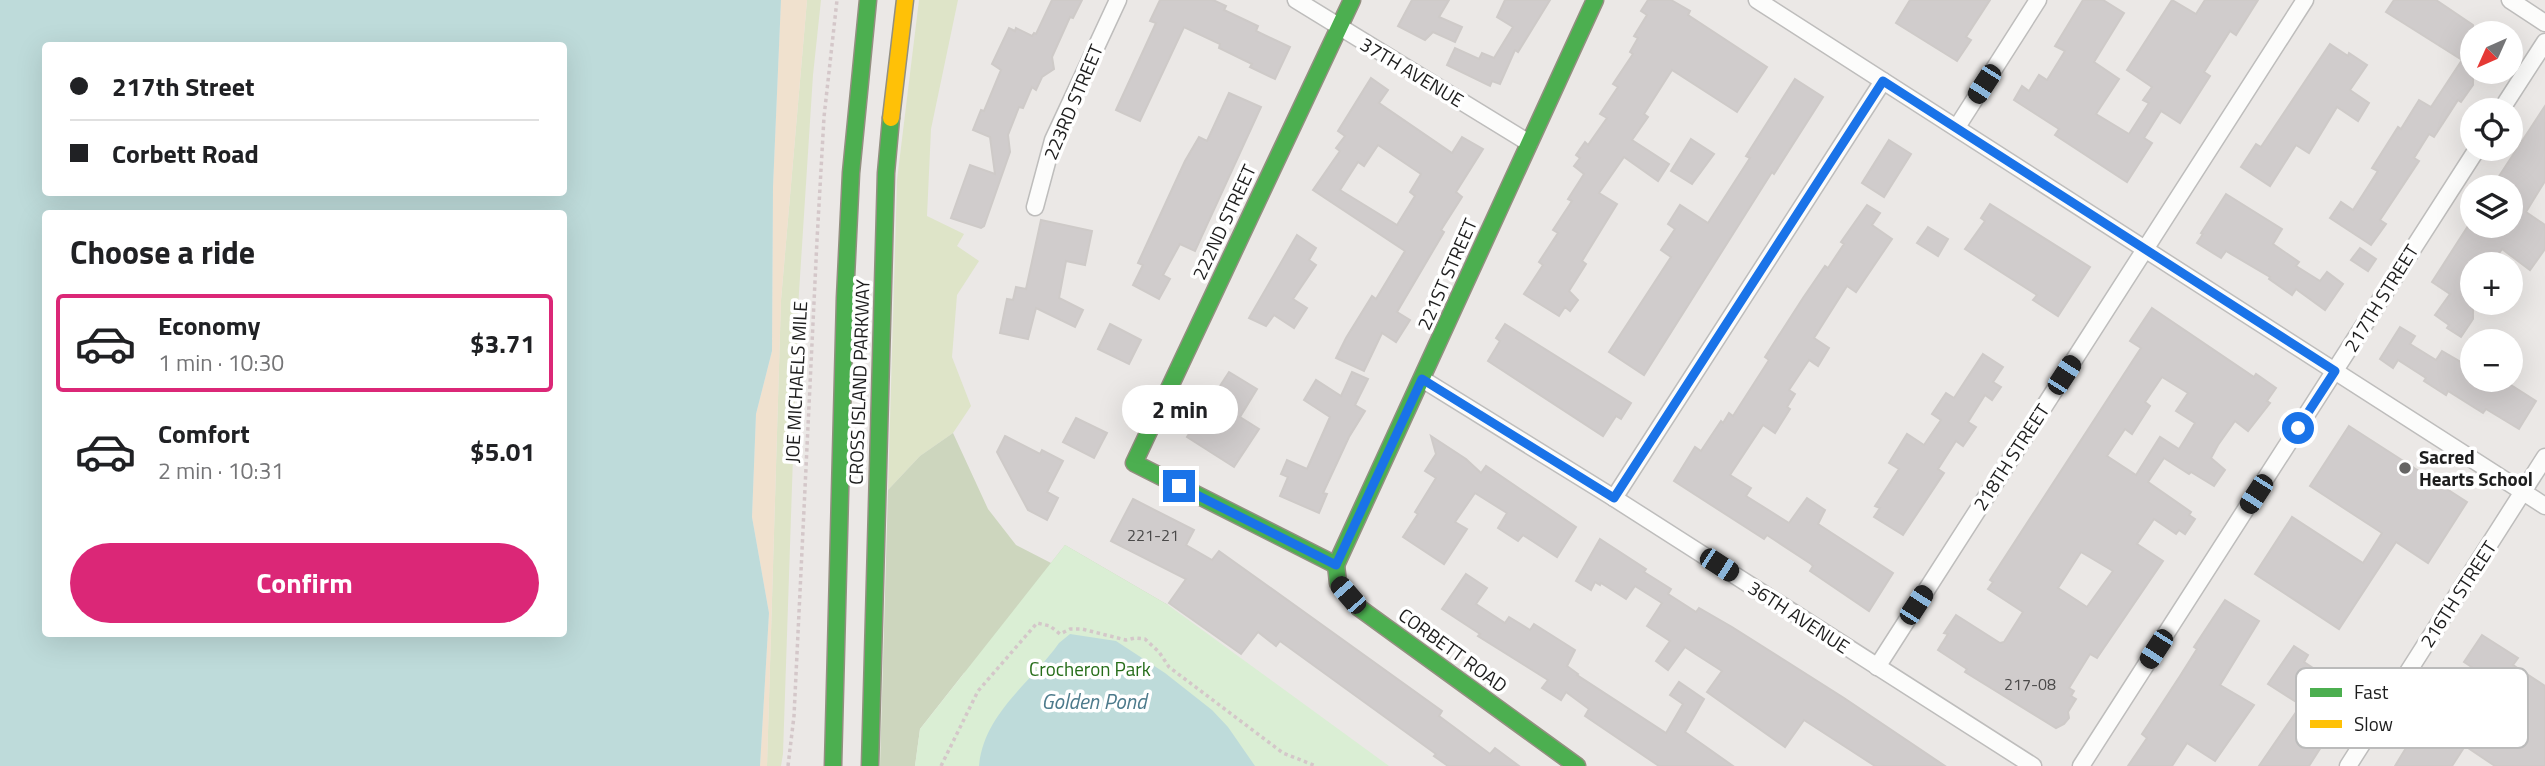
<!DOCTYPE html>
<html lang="en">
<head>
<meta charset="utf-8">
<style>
  body { margin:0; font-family:"Titillium Web",sans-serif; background:#f6f6f6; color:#202124; height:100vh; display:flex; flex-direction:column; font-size:26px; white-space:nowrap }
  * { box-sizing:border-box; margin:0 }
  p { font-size:23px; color:#757577 }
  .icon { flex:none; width:38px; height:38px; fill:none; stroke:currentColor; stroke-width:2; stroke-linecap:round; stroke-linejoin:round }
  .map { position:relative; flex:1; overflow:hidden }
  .side { position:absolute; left:42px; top:210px; width:525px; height:427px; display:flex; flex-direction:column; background:#fff; border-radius:7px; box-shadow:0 7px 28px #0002 }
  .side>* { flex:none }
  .top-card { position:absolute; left:42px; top:42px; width:525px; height:154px; border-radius:7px; box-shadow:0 7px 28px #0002; display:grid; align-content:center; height:154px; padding:0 28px; background:#fff }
  .needle { width:46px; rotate:225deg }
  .tools { position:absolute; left:2460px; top:21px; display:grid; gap:14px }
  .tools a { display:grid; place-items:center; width:63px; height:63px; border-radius:50%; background:#fff; box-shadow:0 7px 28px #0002; font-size:35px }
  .end { position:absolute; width:32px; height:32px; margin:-16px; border:9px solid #1a73e8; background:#fff; box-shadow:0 0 0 4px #fff }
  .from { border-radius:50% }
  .bubble { position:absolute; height:49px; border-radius:24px; background:#fff; box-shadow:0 7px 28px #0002; font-size:23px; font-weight:700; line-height:49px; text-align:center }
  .car { position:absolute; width:21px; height:42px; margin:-21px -10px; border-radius:9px; box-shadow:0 0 5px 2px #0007; background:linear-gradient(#222 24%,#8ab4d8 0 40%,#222 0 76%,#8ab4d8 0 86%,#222 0) }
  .top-card b { display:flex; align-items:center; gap:24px; height:66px; font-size:26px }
  .top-card b+b { border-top:2px solid #e0e0e0 }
  .top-card i { width:18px; height:18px; background:#202124 }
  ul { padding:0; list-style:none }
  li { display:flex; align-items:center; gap:21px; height:98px; margin:0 14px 10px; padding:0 14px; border:4px solid transparent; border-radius:7px }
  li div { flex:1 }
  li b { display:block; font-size:26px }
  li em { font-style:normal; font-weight:700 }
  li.active { border-color:#db2777 }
  li>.icon { width:63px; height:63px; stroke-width:1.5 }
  h2 { padding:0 28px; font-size:32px; line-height:84px }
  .button { display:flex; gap:14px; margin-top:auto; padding:14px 28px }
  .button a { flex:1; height:80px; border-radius:42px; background:#db2777; color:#fff; font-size:28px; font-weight:700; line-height:80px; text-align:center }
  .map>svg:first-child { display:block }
  .grass { fill:#dee4c8 }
  .forest { fill:#cdd6be }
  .sand { fill:#f0e1ce }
  .park { fill:#daeed4 }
  .water { fill:#bedbda; fill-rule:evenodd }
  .building { fill:#d0cccc; stroke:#cecac8; stroke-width:2; fill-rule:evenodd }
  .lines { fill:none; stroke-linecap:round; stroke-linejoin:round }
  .street-casing { stroke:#bebdbc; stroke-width:19 }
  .fast-casing { stroke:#938f80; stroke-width:19 }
  .slow-casing { stroke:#938f80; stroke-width:19 }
  .path { stroke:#d4c7c9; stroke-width:3.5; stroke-dasharray:3.5 3.5; stroke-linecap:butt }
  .street { stroke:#fcfcfb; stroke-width:16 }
  .fast { stroke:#4caf50; stroke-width:16 }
  .slow { stroke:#ffc107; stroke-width:16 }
  .route { stroke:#1a73e8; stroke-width:9 }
  .poi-dot { fill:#656463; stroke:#fff; stroke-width:2.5 }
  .labels { text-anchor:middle; stroke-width:7; stroke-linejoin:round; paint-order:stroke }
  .number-label { font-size:16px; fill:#4a4949 }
  .street-label { font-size:19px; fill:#1d1d1d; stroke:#fff }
  .poi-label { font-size:19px; font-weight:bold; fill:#1d1d1d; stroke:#fff; text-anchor:start }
  .park-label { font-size:19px; fill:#266d19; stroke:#fff }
  .water-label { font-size:21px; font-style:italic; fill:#4c7a8b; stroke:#fff }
  .key { fill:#fff; stroke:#bbb; stroke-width:2 }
  .key-label { font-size:19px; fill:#1d1d1d }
</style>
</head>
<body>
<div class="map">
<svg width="2545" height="766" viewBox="0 0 2545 766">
  <rect width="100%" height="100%" fill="#ebe8e6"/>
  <g class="grass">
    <polygon points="807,0 821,0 813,75 798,308 783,754 781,766 767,766 781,300"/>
    <polygon points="919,0 958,0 931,129 927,216 964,234 957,246 979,261 957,295 952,357 971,406 953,433 920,456 888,490 897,180"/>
  </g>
  <polygon class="forest" points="953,433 988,509 1016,545 1051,563 1065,545 1168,605 964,673 920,729 915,766 880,766 888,490 920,456"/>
  <polygon class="sand" points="781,0 807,0 781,300 767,766 760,766 769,613 752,517 756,414 772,351 773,187"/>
  <polygon class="park" points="1065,545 1168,605 1389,766 915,766 920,729"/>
  <g class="water">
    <path d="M0,0H781L773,187L772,351L756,414L752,517L769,613L760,766H0ZM46,46H564V192H46ZM46,214H564V634H46Z"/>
    <path d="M1070,634L1116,641L1165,673L1212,710L1228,727L1255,766H979C984,713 1030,684 1059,643Z"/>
  </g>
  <g class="building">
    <polygon points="1052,0 1082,0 1073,18 1070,17 1052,57 1054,69 1042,77 1036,90 1032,87 1023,108 1019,107 1008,135 1010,152 984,226 981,228 951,218 970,165 995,174 990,137 973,130 981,110 984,111 1001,70 992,64 1009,28 1015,31 1016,28 1032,36 1034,33 1036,34"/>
    <polygon points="1160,0 1213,0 1226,6 1224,10 1258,26 1256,31 1290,47 1275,79 1250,67 1252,64 1219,48 1220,44 1184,27 1140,121 1116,110 1156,23 1150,21"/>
    <polygon points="1412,0 1449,0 1439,17 1462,27 1455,42 1433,32 1425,40 1398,26"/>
    <polygon points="1505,0 1550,0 1518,52 1515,50 1500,84 1492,81 1490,86 1447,65 1455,48 1479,59 1482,53 1494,58 1513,27 1497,17"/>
    <polygon points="1648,0 1671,0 1690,11 1688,15 1767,67 1737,112 1672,70 1644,114 1648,117 1632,140 1669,164 1658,181 1624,157 1599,193 1617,204 1582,261 1586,264 1569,291 1578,300 1570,311 1565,307 1559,316 1524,294 1543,265 1539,262 1558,233 1553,230 1572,201 1568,199 1584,174 1574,166 1580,158 1576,155 1585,142 1588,145 1607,118 1600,114 1618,87 1613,84 1633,54 1630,52 1638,38 1634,36 1647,15 1641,11"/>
    <polygon points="1910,0 1990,0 1966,37 1971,40 1957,61 1896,23"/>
    <polygon points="2083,0 2103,0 2124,13 2094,62 2119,79 2096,114 2129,134 2149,103 2143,100 2152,87 2127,70 2172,0 2196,14 2205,0 2258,0 2236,35 2230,31 2204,72 2210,76 2180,123 2161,111 2144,138 2152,143 2127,182 2055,135 2059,129 2014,100 2022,86 2029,91 2039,75 2047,80 2065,51 2055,46"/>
    <polygon points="2394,0 2436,0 2473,25 2473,85 2461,102 2458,100 2434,137 2429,134 2414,158 2419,161 2380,220 2386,224 2371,245 2330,218 2341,202 2353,210 2378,171 2372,168 2398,127 2401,129 2419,100 2431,107 2462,60 2386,12"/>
    <polygon points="2330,44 2348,56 2349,53 2367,65 2350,90 2369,103 2358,121 2337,107 2309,153 2296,145 2270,186 2241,167 2256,144 2261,147"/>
    <path d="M1371,78L1388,90L1379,103L1452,153L1462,137L1483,149L1456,192L1462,197L1441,230L1444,232L1397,312L1410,320L1396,342L1382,333L1364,371L1336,358L1346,338L1372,296L1376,299L1405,251L1313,190L1340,151L1336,148L1345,136L1338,131ZM1378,145L1421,174L1410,192L1415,196L1397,225L1340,190L1358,162L1364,166Z"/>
    <polygon points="1795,79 1823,97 1774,174 1772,172 1644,375 1609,352 1671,257 1661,250 1675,229 1668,224 1680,205 1708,223 1750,158 1746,156"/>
    <polygon points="1229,93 1261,107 1195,251 1180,244 1163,275 1170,279 1159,299 1133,285 1143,265 1138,263 1185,161 1199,137 1207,141"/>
    <polygon points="2545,106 2545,181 2526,212 2545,225 2545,249 2530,270 2502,249 2492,264 2473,264 2473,319 2461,337 2447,328 2449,325 2435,315 2450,294 2432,282 2468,226 2511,226 2511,187 2492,187"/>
    <polygon points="1691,139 1714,154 1692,184 1671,171"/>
    <polygon points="1889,140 1911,154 1884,197 1862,183"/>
    <polygon points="2226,194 2282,229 2273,244 2299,262 2296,266 2320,281 2327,272 2343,284 2325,310 2296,289 2292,295 2269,279 2270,277 2226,251 2221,258 2197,243 2203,234 2201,233"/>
    <polygon points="1990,204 2090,267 2058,316 2033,300 2037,295 1965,249 1985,221 1981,218"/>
    <polygon points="1867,205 1880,213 1872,225 1892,239 1856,292 1847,286 1814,338 1829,348 1818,366 1809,360 1789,390 1795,394 1787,407 1790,409 1775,433 1763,425 1730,475 1751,488 1746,496 1789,523 1807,498 1825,510 1818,524 1893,573 1869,611 1810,571 1813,566 1811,564 1767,535 1764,539 1674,481 1695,447 1701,451 1721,421 1723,423 1729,413 1733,416 1769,360 1765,357 1803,298 1825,266 1828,268 1844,244 1841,242"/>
    <polygon points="1041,220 1092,231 1085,265 1066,261 1059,298 1083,310 1075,327 1036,308 1028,339 1000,333 1007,299 1013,300 1016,287 1026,289"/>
    <polygon points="1928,227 1948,239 1938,256 1917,243"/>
    <polygon points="1297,235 1316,248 1309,260 1316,265 1293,299 1307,308 1294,328 1274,315 1266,326 1249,318"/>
    <polygon points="2360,248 2376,259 2368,271 2351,260"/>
    <path d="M2152,308L2254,377L2256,374L2276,388L2267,401L2270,403L2248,431L2235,421L2218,445L2211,458L2225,470L2214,486L2191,472L2189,474L2164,458L2148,482L2191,512L2189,515L2195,519L2185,534L2179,530L2176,534L2154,519L2137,544L2163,561L2097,658L2090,654L2069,688L2074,691L2071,696L2076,699L2068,712L2069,718L2064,724L2056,728L1965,672L1967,669L1938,650L1948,634L1944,633L1956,615L2000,643L2004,642L2023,612L1988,589L1993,582L1990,580L2141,348L2130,341ZM2162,377L2188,393L2176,411L2195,423L2179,449L2160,437L2136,475L2107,456L2125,429L2132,434L2150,406L2145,402ZM2081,552L2113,571L2087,607L2058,588Z"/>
    <polygon points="1110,324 1141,340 1129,364 1098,349"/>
    <polygon points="1505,324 1631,403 1621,419 1616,416 1603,436 1488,361 1500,341 1496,338"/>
    <polygon points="2400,327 2415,336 2410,344 2436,360 2442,351 2473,369 2473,380 2503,380 2536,401 2519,429 2486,409 2483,413 2448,391 2446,395 2424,381 2426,378 2398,360 2393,368 2380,359"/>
    <polygon points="1983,354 2003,367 1993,382 2001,387 1992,400 1985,395 1968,422 1976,427 1963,446 1956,441 1938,469 1944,473 1903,535 1874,517 1880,508 1875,506 1899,469 1889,463 1907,434 1924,445 1941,420 1932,414 1946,393 1954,398"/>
    <polygon points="1229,372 1257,389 1240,417 1259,429 1234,467 1187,437"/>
    <polygon points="1352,372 1368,379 1355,405 1365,411 1349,437 1323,493 1327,494 1319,513 1280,496 1288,477 1281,474 1287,460 1307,469 1330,417 1304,400 1316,380 1341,396"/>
    <polygon points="1076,418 1107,433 1094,458 1063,442"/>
    <polygon points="2349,426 2467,502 2428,563 2396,542 2339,629 2255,574 2292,517 2363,563 2382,533 2310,486"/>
    <polygon points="1005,436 1040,454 1042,450 1063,461 1047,492 1058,498 1047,520 1028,510 997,452"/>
    <polygon points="1431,436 1466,459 1481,473 1486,466 1576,527 1557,557 1523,535 1518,541 1498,528 1507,513 1475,493 1455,522 1467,529 1444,564 1403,537 1418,514 1415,512 1436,478 1425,471 1436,454"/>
    <polygon points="1133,499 1194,530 1186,545 1212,560 1219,551 1442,711 1439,716 1490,754 1495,748 1519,766 1448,766 1434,756 1436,754 1280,641 1276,646 1258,632 1241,654 1169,603 1186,579 1111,541"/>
    <polygon points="1600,539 1646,569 1644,572 1671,589 1668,594 1696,612 1699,608 1732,627 1844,698 1945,766 1875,766 1804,720 1785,747 1707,692 1722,671 1697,655 1685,647 1668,670 1656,661 1670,641 1647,626 1662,603 1635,586 1626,599 1601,583 1600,585 1595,582 1591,590 1576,581"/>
    <polygon points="1466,574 1487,588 1476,604 1505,623 1509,617 1530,630 1534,624 1575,650 1567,666 1578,674 1577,675 1666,733 1683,704 1670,695 1679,682 1704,699 1685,732 1733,766 1659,766 1585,716 1589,709 1566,692 1561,700 1542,688 1548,680 1478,636 1480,634 1442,609"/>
    <polygon points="2225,600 2259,621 2220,685 2254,705 2215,761 2187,743 2172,766 2128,766 2147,738 2142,734 2180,676 2197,649 2194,647"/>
    <polygon points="2482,635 2518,658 2513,665 2545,686 2545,766 2495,766 2465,746 2452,766 2395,766 2420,725 2423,727 2443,696 2470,713 2474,723 2497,737 2519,701 2514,698 2516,696 2464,662"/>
    <polygon points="2294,646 2308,655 2304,662 2354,695 2309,766 2259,766 2301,705 2268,684"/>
  </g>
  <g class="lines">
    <defs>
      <g id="street">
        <polyline points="1296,0 1529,143"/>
        <polyline points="1757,0 2545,506"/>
        <polyline points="2510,0 2545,23"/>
        <polyline points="2501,110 2545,42"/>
        <polyline points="1957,127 2038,0"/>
        <polyline points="1035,207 1053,140 1118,0"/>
        <polyline points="1422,379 1614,498 2033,766"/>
        <polyline points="1614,498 1883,81"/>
        <polyline points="1877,667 2305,0"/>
        <polyline points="2081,766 2477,149"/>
        <polyline points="2348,766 2545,457"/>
      </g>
      <g id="fast">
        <polyline points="1336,565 1134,463 1352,0"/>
        <polyline points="1336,565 1595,0"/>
        <polyline points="1336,565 1338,583 1358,607 1577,766"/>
        <polyline points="833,766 845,298 851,173 868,0"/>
        <polyline points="870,766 886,173 891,118"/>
      </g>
      <polyline id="slow" points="891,118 905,0"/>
    </defs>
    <use href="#street" class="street-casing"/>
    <use href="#fast" class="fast-casing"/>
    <use href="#slow" class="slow-casing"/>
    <g class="path">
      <polyline points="788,766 794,716 817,240 824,117 837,0"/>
      <polyline points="941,766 978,691 1037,623 1050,626 1060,634 1070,629 1082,629 1126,640 1135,638 1145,639 1159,652 1169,667 1283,753 1316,766"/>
    </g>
    <use href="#street" class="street"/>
    <use href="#fast" class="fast"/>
    <use href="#slow" class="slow"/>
  </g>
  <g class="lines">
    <polyline class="route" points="1179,486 1336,565 1422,379 1614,498 1883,81 2335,371 2298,428"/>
  </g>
  <circle class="poi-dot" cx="2405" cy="468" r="7"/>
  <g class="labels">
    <g class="number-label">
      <text x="1153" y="541">221-21</text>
      <text x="2030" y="690">217-08</text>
    </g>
    <g class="street-label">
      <text transform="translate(1412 72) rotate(31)" y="7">37TH AVENUE</text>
      <text transform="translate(1073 102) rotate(-67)" y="7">223RD STREET</text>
      <text transform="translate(1224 222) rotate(-65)" y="7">222ND STREET</text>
      <text transform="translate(1447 274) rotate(-66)" y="7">221ST STREET</text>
      <text transform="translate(2381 298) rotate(-58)" y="7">217TH STREET</text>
      <text transform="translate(796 382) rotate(-87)" y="7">JOE MICHAELS MILE</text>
      <text transform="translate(859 382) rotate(-88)" y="7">CROSS ISLAND PARKWAY</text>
      <text transform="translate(2011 457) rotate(-57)" y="7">218TH STREET</text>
      <text transform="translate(2458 594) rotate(-57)" y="7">216TH STREET</text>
      <text transform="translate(1799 617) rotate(33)" y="7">36TH AVENUE</text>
      <text transform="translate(1453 650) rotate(36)" y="7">CORBETT ROAD</text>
    </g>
    <g class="poi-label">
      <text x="2419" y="464">Sacred<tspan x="2419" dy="22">Hearts School</tspan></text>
    </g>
    <g class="park-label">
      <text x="1090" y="676">Crocheron Park</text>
    </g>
    <g class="water-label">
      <text x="1094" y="709">Golden Pond</text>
    </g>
  </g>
  <rect x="2296" y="668" width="232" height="80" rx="10" class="key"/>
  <rect x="2310" y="688" width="32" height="9" fill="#4caf50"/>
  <rect x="2310" y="720" width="32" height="8" fill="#ffc107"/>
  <g class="key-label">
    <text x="2354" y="699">Fast</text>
    <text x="2354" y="731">Slow</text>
  </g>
</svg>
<div class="tools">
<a><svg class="needle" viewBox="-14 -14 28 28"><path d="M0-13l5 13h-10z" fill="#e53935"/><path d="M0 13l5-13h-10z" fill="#757577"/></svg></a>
<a><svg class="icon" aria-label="locate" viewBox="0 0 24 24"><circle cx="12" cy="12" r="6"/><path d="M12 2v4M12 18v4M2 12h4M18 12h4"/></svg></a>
<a><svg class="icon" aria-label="layers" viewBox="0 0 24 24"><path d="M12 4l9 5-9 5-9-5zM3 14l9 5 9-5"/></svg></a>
<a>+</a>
<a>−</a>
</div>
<i class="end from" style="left:2298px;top:428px"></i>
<i class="end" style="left:1179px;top:486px"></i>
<div class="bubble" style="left:1122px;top:385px;width:116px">2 min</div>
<i class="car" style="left:1984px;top:84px;rotate:213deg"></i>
<i class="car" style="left:2064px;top:375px;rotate:33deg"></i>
<i class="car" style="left:2256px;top:494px;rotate:213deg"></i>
<i class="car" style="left:1719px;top:565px;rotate:123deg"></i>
<i class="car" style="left:1348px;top:595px;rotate:319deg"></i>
<i class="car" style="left:1916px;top:605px;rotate:33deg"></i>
<i class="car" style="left:2156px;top:649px;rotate:213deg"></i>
<div class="top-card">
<b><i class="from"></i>217th Street</b>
<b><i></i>Corbett Road</b>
</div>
<section class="side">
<h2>Choose a ride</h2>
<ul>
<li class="active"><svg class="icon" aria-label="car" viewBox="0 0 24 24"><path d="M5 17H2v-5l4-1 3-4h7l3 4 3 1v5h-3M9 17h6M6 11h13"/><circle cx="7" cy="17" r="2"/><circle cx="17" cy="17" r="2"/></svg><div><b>Economy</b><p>1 min · 10:30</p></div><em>$3.71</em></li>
<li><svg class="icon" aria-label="car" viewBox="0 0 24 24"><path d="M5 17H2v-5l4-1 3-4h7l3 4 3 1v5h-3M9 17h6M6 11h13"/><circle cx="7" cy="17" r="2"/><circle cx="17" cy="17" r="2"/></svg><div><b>Comfort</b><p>2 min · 10:31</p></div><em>$5.01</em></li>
</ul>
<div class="button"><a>Confirm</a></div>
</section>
</div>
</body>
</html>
